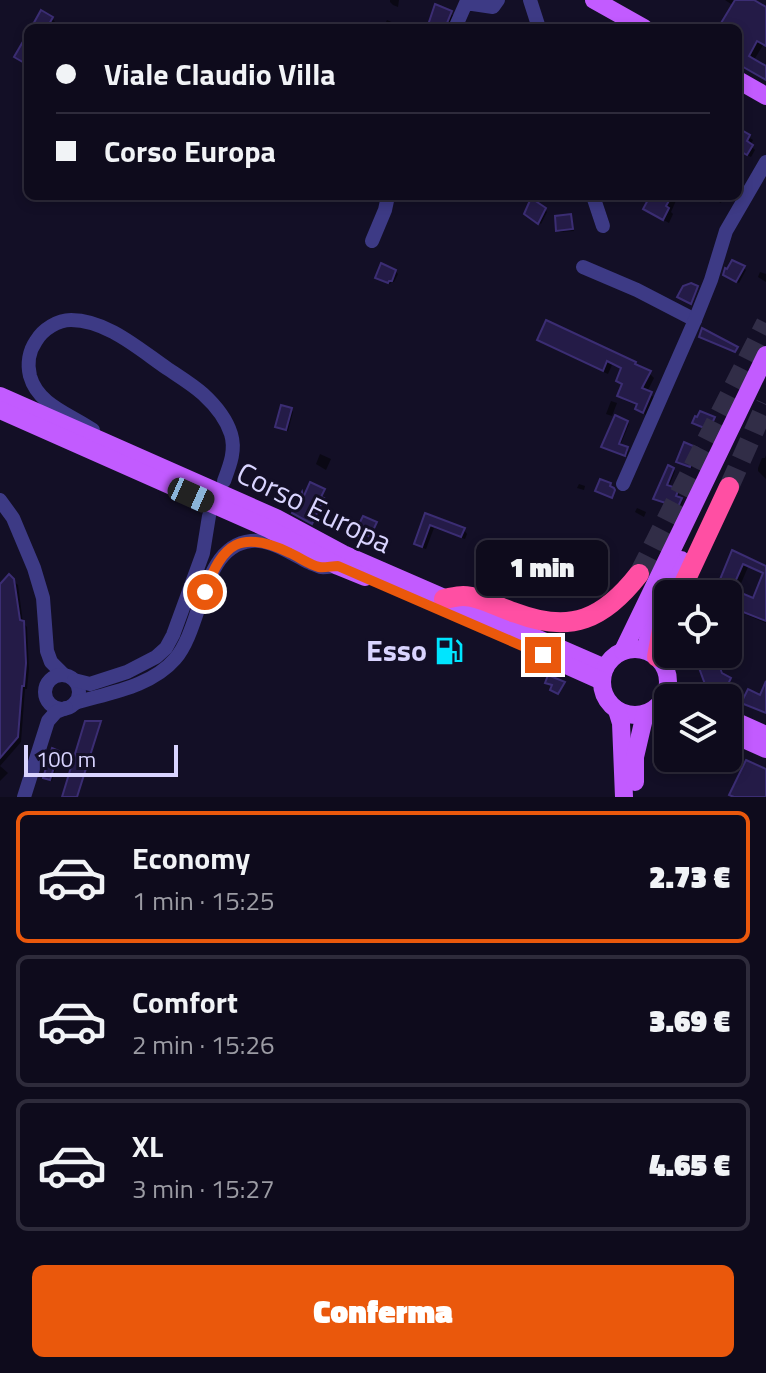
<!DOCTYPE html>
<html lang="it">
<head>
<meta charset="utf-8">
<style>
  body { margin:0; font-family:"Titillium Web",sans-serif; background:#171425; color:#f1f3f6; height:100vh; display:flex; flex-direction:column; font-size:30px; white-space:nowrap }
  * { box-sizing:border-box; margin:0 }
  p { font-size:26px; color:#9b9ba3 }
  .icon { flex:none; width:44px; height:44px; fill:none; stroke:currentColor; stroke-width:2; stroke-linecap:round; stroke-linejoin:round }
  .map { position:relative; height:797px; overflow:hidden }
  .sheet { display:flex; flex-direction:column; background:#0e0b1c; flex:1 }
  .sheet>* { flex:none }
  .hud { position:absolute; left:24px; top:24px; width:718px; height:176px; border-radius:12px; box-shadow:0 4px 12px #0003,0 0 0 2px #2e2b3b; display:grid; align-content:center; height:176px; padding:0 32px; background:#0e0b1c }
  .buttons { position:absolute; left:654px; top:580px; display:grid; gap:16px }
  .buttons a { display:grid; place-items:center; width:88px; height:88px; border-radius:12px; background:#0e0b1c; box-shadow:0 4px 12px #0003,0 0 0 2px #2e2b3b; font-size:40px }
  .scale { position:absolute; left:24px; bottom:20px; width:154px; box-sizing:border-box; padding-left:8px; border:4px solid #d9d4ff; border-top:0; font-size:22px; line-height:28px; white-space:nowrap; color:#d9d4ff; -webkit-text-stroke:6px #130f26; paint-order:stroke }
  .end { position:absolute; width:36px; height:36px; margin:-18px; border:10px solid #ea580c; background:#fff; box-shadow:0 0 0 4px #fff }
  .from { border-radius:50% }
  .bubble { position:absolute; height:56px; border-radius:12px; background:#0e0b1c; box-shadow:0 4px 12px #0003,0 0 0 2px #2e2b3b; font-size:26px; font-weight:800; line-height:56px; text-align:center }
  .car { position:absolute; width:24px; height:48px; margin:-24px -12px; border-radius:10px; box-shadow:0 0 6px 2px #0007; background:linear-gradient(#222 24%,#8ab4d8 0 40%,#222 0 76%,#8ab4d8 0 86%,#222 0) }
  .hud b { display:flex; align-items:center; gap:28px; height:76px; font-size:30px }
  .hud b+b { border-top:2px solid #2e2b3b }
  .hud i { width:20px; height:20px; background:#f1f3f6 }
  ul { padding:14px 0 0; list-style:none }
  li { display:flex; align-items:center; gap:24px; height:132px; margin:0 16px 12px; padding:0 16px; border:4px solid #2e2b3b; border-radius:12px }
  li div { flex:1 }
  li b { display:block; font-size:30px }
  li em { font-style:normal; font-weight:800 }
  li.current { border-color:#ea580c }
  li>.icon { width:72px; height:72px; stroke-width:1.5 }
  .action { display:flex; gap:16px; margin-top:auto; padding:16px 32px }
  .action a { flex:1; height:92px; border-radius:12px; background:#ea580c; color:#fff; font-size:32px; font-weight:800; line-height:92px; text-align:center }
  .map>svg:first-child { display:block }
  .shadow { fill:#0007; fill-rule:evenodd }
  .building { fill:#241b47; stroke:#3b2d73; stroke-width:2; fill-rule:evenodd }
  .lines { fill:none; stroke-linecap:round; stroke-linejoin:round }
  .highway-tunnel { stroke:#312d47; stroke-width:20; stroke-dasharray:20 10; stroke-linecap:butt }
  .minor { stroke:#3d3a85; stroke-width:14 }
  .major { stroke:#c25bff; stroke-width:18 }
  .highway { stroke:#ff4fa3; stroke-width:20 }
  .route { stroke:#ea580c; stroke-width:10 }
  .labels { text-anchor:middle; stroke-width:6; stroke-linejoin:round; paint-order:stroke }
  .street-label { font-size:30px; fill:#d9d4ff; stroke:#130f26 }
  .poi-label { font-size:30px; font-weight:bold; fill:#d9d4ff; stroke:#130f26; text-anchor:end }
</style>
</head>
<body>
<div class="map">
<svg width="766" height="797" viewBox="0 0 766 797">
  <rect width="100%" height="100%" fill="#130f26"/>
  <g class="shadow">
    <polygon points="390,0 399,0 398,7 393,5 390,2"/>
    <polygon points="725,0 752,0 766,9 766,47 763,45 754,60 766,68 766,80 738,64 738,28 721,28 734,6"/>
    <polygon points="450,13 455,17 451,28 442,28"/>
    <polygon points="52,18 55,22 52,28 33,28"/>
    <polygon points="387,20 405,28 383,28"/>
    <polygon points="738,130 753,140 750,145 755,150 751,157 738,150"/>
    <polygon points="651,196 678,196 671,212 673,214 669,223 651,213 646,209"/>
    <polygon points="707,196 724,196 721,203"/>
    <polygon points="545,209 547,212 541,224 528,216"/>
    <polygon points="570,216 572,218 574,231 560,232 558,230"/>
    <polygon points="744,268 746,270 739,283 727,277"/>
    <polygon points="395,271 398,274 394,282 391,282 390,284 377,278"/>
    <polygon points="760,272 766,274 766,282 758,277"/>
    <polygon points="539,339 635,364 649,373 654,378 647,392 656,399 648,416 637,409 638,406 624,400 620,395 624,386 623,369 612,365 608,374 544,344"/>
    <polygon points="611,401 617,403 612,416 606,414"/>
    <polygon points="291,410 293,412 288,431 279,429 277,427"/>
    <polygon points="627,422 629,424 620,446 629,451 627,456 603,447"/>
    <polygon points="697,449 699,452 692,468 680,463"/>
    <polygon points="320,454 331,459 326,470 316,464"/>
    <polygon points="766,455 766,479 758,471 758,468 762,458 765,458"/>
    <polygon points="673,469 675,471 669,487 680,493 677,498 683,501 680,508 655,498"/>
    <polygon points="579,484 585,486 584,490 577,488"/>
    <polygon points="637,508 646,512 644,517 635,512"/>
    <polygon points="426,516 464,530 467,534 465,539 434,528 426,549 420,547 416,543"/>
    <path d="M733,553L766,568V623L728,607V594H717ZM748,567L765,575L754,600L737,593Z"/>
    <polygon points="9,577 18,585 23,623 27,627 29,669 27,689 25,689 21,742 0,766 8,773 0,781 0,587"/>
    <polygon points="696,654 716,654 725,677 733,684 727,697 713,690"/>
    <polygon points="58,752 60,755 52,781 45,777"/>
  </g>
  <g class="building">
    <polygon points="735,0 754,0 766,7 766,46 757,41 749,56 766,66 766,80 738,64 738,28 718,28"/>
    <polygon points="435,4 452,11 445,28 427,28"/>
    <polygon points="41,10 53,17 47,28 31,28"/>
    <polygon points="28,33 28,65 14,57"/>
    <polygon points="738,128 750,135 747,141 753,145 747,155 738,150"/>
    <polygon points="650,196 663,196 670,199 666,206 669,208 663,220 643,209"/>
    <polygon points="531,198 546,208 538,224 524,214"/>
    <polygon points="571,214 573,229 556,231 555,216"/>
    <polygon points="732,260 745,266 736,282 723,275 725,268 727,269"/>
    <polygon points="381,263 396,270 392,281 389,281 388,283 375,278"/>
    <polygon points="691,283 698,286 691,304 677,297 683,286"/>
    <polygon points="546,320 636,362 635,364 651,371 642,388 652,392 643,413 635,409 637,404 617,396 622,384 616,381 621,368 607,361 603,371 537,340"/>
    <polygon points="702,328 738,347 735,352 699,337"/>
    <polygon points="281,405 292,408 286,430 275,427"/>
    <polygon points="700,411 715,417 709,430 692,423 695,416 697,417"/>
    <polygon points="615,415 628,421 619,444 628,447 625,456 601,447"/>
    <polygon points="684,442 698,448 690,467 676,462"/>
    <polygon points="668,465 674,468 667,485 679,489 676,496 682,498 678,507 653,499"/>
    <polygon points="600,479 611,483 610,486 614,488 615,490 612,498 595,491"/>
    <polygon points="310,482 325,489 321,497 324,498 312,524 292,513 302,492 303,498"/>
    <polygon points="425,513 465,528 461,537 430,525 422,547 414,544"/>
    <polygon points="363,516 377,522 370,537 356,530"/>
    <path d="M732,550L766,566V621L728,606V594H714ZM743,564L763,573L753,598L732,589Z"/>
    <polygon points="9,574 14,579 20,620 24,621 26,663 24,686 22,686 18,737 0,758 0,584"/>
    <polygon points="694,654 715,654 722,673 731,678 723,695 706,687"/>
    <polygon points="548,675 565,682 558,694 550,690 552,685 545,683"/>
    <polygon points="766,681 766,713 741,703 748,689 760,695"/>
    <polygon points="85,721 101,721 77,797 62,797"/>
    <polygon points="52,748 59,751 50,780 43,778"/>
    <polygon points="746,760 766,769 766,797 734,797 729,795"/>
  </g>
  <g class="lines">
    <g class="highway-tunnel">
      <polyline points="729,487 766,404"/>
      <polyline points="639,574 766,323"/>
    </g>
    <g class="minor">
      <polyline points="530,0 539,28"/>
      <polyline points="455,28 466,3 493,7 498,0"/>
      <polyline points="593,196 603,226"/>
      <polyline points="372,241 385,210 388,196"/>
      <polyline points="583,267 637,290 695,320"/>
      <path d="M93,430C70,414 38,405 30,376C27,364 29,351 36,341C43,329 58,320 71,320C107,320 140,350 168,369C180,377 193,385 203,394C215,405 226,418 231,434C236,450 230,465 224,481"/>
      <polyline points="623,484 695,320 711,280 726,231 766,162"/>
      <polyline points="0,500 13,518 34,568 43,598 47,651 51,662 64,675"/>
      <circle cx="62" cy="692" r="17"/>
      <polyline points="74,680 90,684 127,672 156,657 166,648 173,635 203,553 209,516"/>
      <path d="M75,703C108,693 151,687 175,659C203,627 201,546 251,541C271,539 292,554 308,562C309,562 319,567 320,567C325,568 333,566 338,566"/>
      <polyline points="24,797 48,721 56,712 66,708"/>
    </g>
    <g class="major">
      <polyline points="594,0 644,28"/>
      <polyline points="738,80 766,96"/>
      <polyline points="0,396 276,518 343,554 605,668"/>
      <polyline points="0,410 269,529 338,566 365,577"/>
      <circle cx="635" cy="682" r="33"/>
      <polyline points="646,650 651,623 681,560"/>
      <polyline points="535,651 602,681"/>
      <polyline points="623,651 766,355"/>
      <polyline points="617,710 621,723 624,797"/>
      <polyline points="728,718 766,735"/>
      <polyline points="728,732 766,749"/>
      <polyline points="635,782 635,757 645,714"/>
    </g>
    <g class="highway">
      <polyline points="679,594 729,487"/>
      <path d="M444,599C450,598 457,596 463,596C480,596 499,608 516,613C571,634 604,619 639,574"/>
      <polyline points="657,657 662,629 668,616"/>
    </g>
  </g>
  <g class="lines">
    <path class="route" d="M205,592C222,543 241,529 290,553C299,557 310,565 319,567C324,568 332,566 338,566L543,655"/>
  </g>
  <defs>
    <symbol id="fuel-bare" viewBox="-9 -9 18 18"><path d="M-5.5-6h7V0h2V4h1.3V-2.5L3-4.5l.8-.8L6-3V5H2.5V1h-1V6h-7ZM-4.2-4.7v3.2H.2V-4.7Z" fill="#00e5ff" stroke="#130f26" stroke-width="2.5" paint-order="stroke"/></symbol>
  </defs>
  <g fill-rule="evenodd">
    <use href="#fuel-bare" x="429" y="631" width="40" height="40"/>
  </g>
  <g class="labels">
    <g class="street-label">
      <text transform="translate(314 508) rotate(26)" y="10">Corso Europa</text>
    </g>
    <g class="poi-label">
      <text x="427" y="661">Esso</text>
    </g>
  </g>
</svg>
<div class="buttons">
<a><svg class="icon" aria-label="locate" viewBox="0 0 24 24"><circle cx="12" cy="12" r="6"/><path d="M12 2v4M12 18v4M2 12h4M18 12h4"/></svg></a>
<a><svg class="icon" aria-label="layers" viewBox="0 0 24 24"><path d="M12 4l9 5-9 5-9-5zM3 14l9 5 9-5"/></svg></a>
</div>
<div class="scale">100 m</div>
<i class="end from" style="left:205px;top:592px"></i>
<i class="end" style="left:543px;top:655px"></i>
<div class="bubble" style="left:476px;top:540px;width:132px">1 min</div>
<i class="car" style="left:191px;top:495px;rotate:114deg"></i>
<div class="hud">
<b><i class="from"></i>Viale Claudio Villa</b>
<b><i></i>Corso Europa</b>
</div>
</div>
<section class="sheet">
<ul>
<li class="current"><svg class="icon" aria-label="car" viewBox="0 0 24 24"><path d="M5 17H2v-5l4-1 3-4h7l3 4 3 1v5h-3M9 17h6M6 11h13"/><circle cx="7" cy="17" r="2"/><circle cx="17" cy="17" r="2"/></svg><div><b>Economy</b><p>1 min · 15:25</p></div><em>2.73 €</em></li>
<li><svg class="icon" aria-label="car" viewBox="0 0 24 24"><path d="M5 17H2v-5l4-1 3-4h7l3 4 3 1v5h-3M9 17h6M6 11h13"/><circle cx="7" cy="17" r="2"/><circle cx="17" cy="17" r="2"/></svg><div><b>Comfort</b><p>2 min · 15:26</p></div><em>3.69 €</em></li>
<li><svg class="icon" aria-label="car" viewBox="0 0 24 24"><path d="M5 17H2v-5l4-1 3-4h7l3 4 3 1v5h-3M9 17h6M6 11h13"/><circle cx="7" cy="17" r="2"/><circle cx="17" cy="17" r="2"/></svg><div><b>XL</b><p>3 min · 15:27</p></div><em>4.65 €</em></li>
</ul>
<div class="action"><a>Conferma</a></div>
</section>
</body>
</html>
